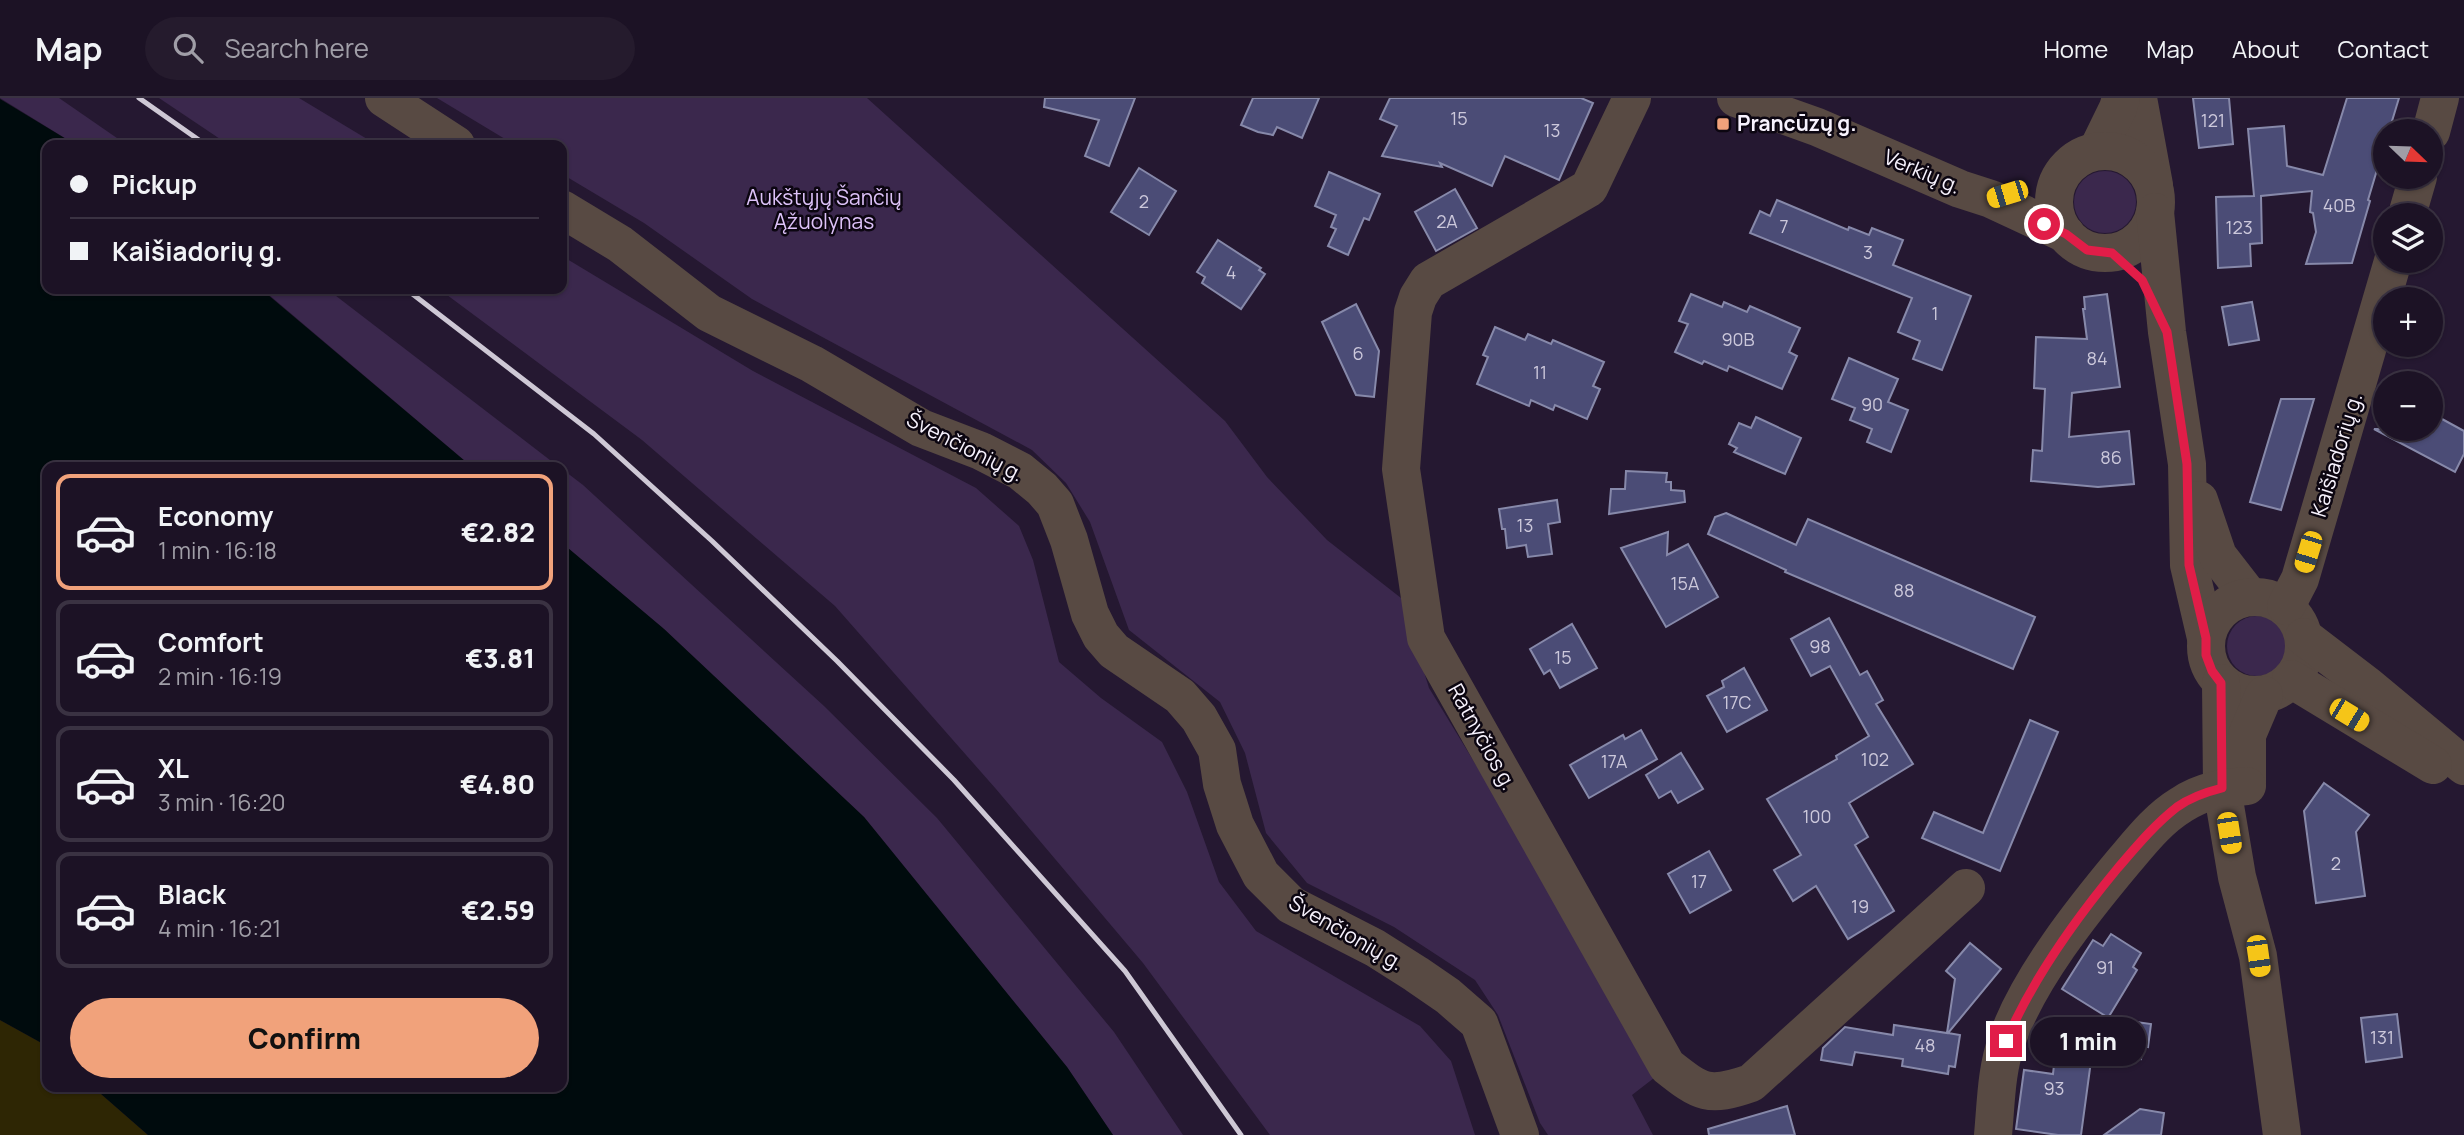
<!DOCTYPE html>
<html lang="en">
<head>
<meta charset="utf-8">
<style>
  body { margin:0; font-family:Manrope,sans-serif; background:#251b2d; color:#f1f3f6; height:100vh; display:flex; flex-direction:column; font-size:26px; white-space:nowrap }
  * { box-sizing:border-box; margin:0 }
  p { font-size:23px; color:#a09ea7 }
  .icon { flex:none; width:38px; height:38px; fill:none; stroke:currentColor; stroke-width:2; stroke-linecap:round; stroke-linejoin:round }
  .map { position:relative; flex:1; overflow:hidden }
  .sheet { position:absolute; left:42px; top:364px; width:525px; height:630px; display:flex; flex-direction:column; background:#1c1225; border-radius:14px; box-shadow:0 2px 5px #0004,0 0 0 2px #3a3242 }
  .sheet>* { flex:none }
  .banner { position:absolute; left:42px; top:42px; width:525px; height:154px; border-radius:14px; box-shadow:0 2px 5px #0004,0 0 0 2px #3a3242; display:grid; align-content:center; height:154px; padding:0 28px; background:#1c1225 }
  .needle { width:46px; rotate:113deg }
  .buttons { position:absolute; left:2373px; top:21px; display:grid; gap:14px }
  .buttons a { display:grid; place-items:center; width:70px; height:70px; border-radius:50%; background:#1c1225; box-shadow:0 2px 5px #0004,0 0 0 2px #3a3242; font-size:35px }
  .end { position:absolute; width:32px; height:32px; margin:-16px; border:9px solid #e11d48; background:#fff; box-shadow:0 0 0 4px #fff }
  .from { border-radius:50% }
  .bubble { position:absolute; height:49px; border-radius:24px; background:#1c1225; box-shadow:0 2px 5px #0004,0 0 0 2px #3a3242; font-size:23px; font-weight:800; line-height:49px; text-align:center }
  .car { position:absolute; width:21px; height:42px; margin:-21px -10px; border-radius:9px; box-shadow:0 0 5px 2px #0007; background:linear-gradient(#f5c518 24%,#345 0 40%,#f5c518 0 76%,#345 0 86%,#f5c518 0) }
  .banner b { display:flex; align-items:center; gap:24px; height:66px; font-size:26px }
  .banner b+b { border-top:2px solid #3a3242 }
  .banner i { width:18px; height:18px; background:#f1f3f6 }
  ul { padding:12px 0 0; list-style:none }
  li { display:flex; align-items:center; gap:21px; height:116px; margin:0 14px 10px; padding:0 14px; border:4px solid #3a3242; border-radius:14px }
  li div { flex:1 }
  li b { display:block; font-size:26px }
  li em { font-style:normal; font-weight:800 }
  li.active { border-color:#f1a27b }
  li>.icon { width:63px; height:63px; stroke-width:1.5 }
  .primary-button { display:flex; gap:14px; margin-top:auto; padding:14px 28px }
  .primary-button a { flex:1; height:80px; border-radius:42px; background:#f1a27b; color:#111; font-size:28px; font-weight:800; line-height:80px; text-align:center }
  header { display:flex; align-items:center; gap:42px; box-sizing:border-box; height:98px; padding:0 35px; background:#1c1225; border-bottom:2px solid #3a3242 }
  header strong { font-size:33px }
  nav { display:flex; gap:38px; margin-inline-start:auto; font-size:24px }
  .search { width:490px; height:63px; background:#251b2d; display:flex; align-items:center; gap:18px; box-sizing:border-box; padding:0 24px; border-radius:38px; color:#a09ea7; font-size:26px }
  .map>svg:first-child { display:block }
  .green { fill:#3b284d }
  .sand { fill:#2e2604 }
  .water { fill:#000b0d }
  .building { fill:#4b4c76; stroke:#8789aa; stroke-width:2 }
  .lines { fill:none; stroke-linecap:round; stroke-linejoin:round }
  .minor { stroke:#584a43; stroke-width:38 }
  .rail { stroke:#cec8d5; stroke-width:5 }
  .route { stroke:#e11d48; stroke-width:9 }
  .poi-dot { fill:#f1a27b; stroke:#0c0611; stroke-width:2.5 }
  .labels { text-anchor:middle; stroke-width:5; stroke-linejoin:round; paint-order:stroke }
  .number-label { font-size:18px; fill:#ccc8db }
  .poi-label { font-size:21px; font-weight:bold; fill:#f7f2fd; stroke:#0c0611; text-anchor:start }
  .street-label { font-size:21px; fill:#f7f2fd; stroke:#0c0611 }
  .park-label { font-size:21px; fill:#ddc2f9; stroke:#0c0611 }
</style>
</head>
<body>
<header>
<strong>Map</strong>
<div class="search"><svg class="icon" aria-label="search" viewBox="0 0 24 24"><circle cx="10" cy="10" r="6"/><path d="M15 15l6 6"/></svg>Search here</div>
<nav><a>Home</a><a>Map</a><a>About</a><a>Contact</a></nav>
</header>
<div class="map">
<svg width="2464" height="1037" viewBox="0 0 2464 1037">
  <rect width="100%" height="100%" fill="#251831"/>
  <g class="green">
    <polygon points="0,0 59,0 127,47 76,47"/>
    <polygon points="159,0 299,0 377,47 229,47"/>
    <polygon points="437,0 867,0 1225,323 1267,379 1327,442 1401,500 1429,590 1663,973 1632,997 1653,1037 1548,1037 1540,1025 1498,917 1475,882 1394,829 1307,785 1266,735 1245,655 1220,604 1129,532 1090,424 1066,385 1032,352 752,201 644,125 562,76 562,47 515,47"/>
    <circle cx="2105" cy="104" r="31"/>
    <polygon points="562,158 753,273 976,390 1019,428 1033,462 1059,564 1101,600 1162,644 1187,694 1219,784 1256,833 1420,928 1451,963 1475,1037 1270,1037 1143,865 996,691 835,508 642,342 439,191 562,191"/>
    <polygon points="262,191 327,191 559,369 472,369"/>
    <polygon points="562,371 583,387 824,608 937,720 1114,934 1183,1037 1113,1037 1067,969 864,719 664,531 562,445"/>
    <circle cx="2257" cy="548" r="30"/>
  </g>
  <polygon class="sand" points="0,922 47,948 47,989 93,989 148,1037 0,1037"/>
  <g class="water">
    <polygon points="0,1 76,47 47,47 47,191 261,191 472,369 47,369 47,948 0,922"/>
    <polygon points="562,445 664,531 864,719 1067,969 1113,1037 148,1037 93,989 562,989"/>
  </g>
  <g class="building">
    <polygon points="1045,0 1135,0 1109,68 1085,58 1099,22 1044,9"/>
    <polygon points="1253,0 1319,0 1302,40 1277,29 1273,37 1258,34 1241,27"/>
    <polygon points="1390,0 1581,0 1593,5 1559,82 1505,58 1492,88 1440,65 1442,69 1382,58 1397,28 1380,21"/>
    <polygon points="2193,0 2229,0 2233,46 2199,50"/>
    <polygon points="2347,0 2399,0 2389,33 2385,33 2385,45 2368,102 2370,103 2352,165 2306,166 2316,134 2313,115 2310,114 2312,93 2261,98 2262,145 2250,146 2251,168 2218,170 2216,99 2254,98 2248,31 2284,28 2287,68 2323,77"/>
    <polygon points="1139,70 1176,93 1149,137 1111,114"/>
    <polygon points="1329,74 1380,96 1369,122 1364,120 1348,157 1328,148 1336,131 1331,129 1336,117 1315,108"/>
    <polygon points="1455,91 1477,130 1436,153 1415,114"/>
    <polygon points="1777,102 1848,132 1849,129 1869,137 1872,130 1903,142 1893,167 1971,198 1942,272 1913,261 1920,243 1898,234 1912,200 1750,135 1760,113 1770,118"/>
    <polygon points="1218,142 1261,170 1259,172 1265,176 1241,211 1202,185 1205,179 1197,174"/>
    <polygon points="1691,196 1722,209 1724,204 1747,214 1750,208 1800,230 1789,254 1797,258 1782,291 1729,268 1727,273 1704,263 1702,266 1675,254 1688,226 1679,223"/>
    <polygon points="2107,196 2120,289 2072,295 2069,339 2129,333 2134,386 2098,389 2031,383 2033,352 2042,353 2045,291 2034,290 2036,239 2087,241 2083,211 2085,211 2084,199"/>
    <polygon points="2252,204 2259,242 2229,247 2222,209"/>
    <polygon points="1356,206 1379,253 1374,299 1356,297 1322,224"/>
    <polygon points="1495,229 1525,242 1528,236 1551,246 1553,242 1604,264 1593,288 1600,291 1587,321 1555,307 1553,312 1531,302 1529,308 1477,286 1488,259 1483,257"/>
    <polygon points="1849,260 1898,281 1888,304 1908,312 1891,354 1867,344 1872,331 1850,322 1855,310 1832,301"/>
    <polygon points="2281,301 2314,301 2281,412 2250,404"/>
    <polygon points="2431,315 2464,333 2464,356 2455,374 2374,331 2431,331"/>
    <polygon points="1756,319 1801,340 1785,376 1734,354 1737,350 1729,346 1739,325 1751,330"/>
    <polygon points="1626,373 1667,375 1666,384 1671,384 1671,392 1684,393 1685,404 1609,416 1611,391 1625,391"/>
    <polygon points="1557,402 1560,424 1548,426 1552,456 1528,459 1526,447 1507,450 1505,431 1502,431 1499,411"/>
    <polygon points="1726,415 1796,447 1808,421 2035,519 2013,571 1785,474 1786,472 1708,436 1715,419"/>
    <polygon points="1668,434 1667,457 1688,446 1718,499 1666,529 1621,450"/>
    <polygon points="1829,520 1860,577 1867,573 1883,602 1876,606 1913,666 1849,705 1868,739 1855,747 1894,813 1848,841 1816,788 1793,803 1774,772 1801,757 1767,701 1837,661 1836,658 1869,638 1830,568 1811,578 1791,541"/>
    <polygon points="1572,526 1597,570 1560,590 1550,572 1544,576 1530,551"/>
    <polygon points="1744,570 1767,612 1727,634 1707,598 1724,589 1722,583"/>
    <polygon points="2030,622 2058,634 2000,773 1922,740 1934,714 1983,735"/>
    <polygon points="1641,632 1657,661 1589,700 1570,667 1623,637 1625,641"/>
    <polygon points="1681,655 1703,691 1678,705 1671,693 1659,700 1646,677"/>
    <polygon points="2324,685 2369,717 2356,734 2365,798 2316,805 2304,713"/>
    <polygon points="1709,753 1731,792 1690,815 1668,776"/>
    <polygon points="2111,836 2141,855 2133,869 2137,872 2108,920 2151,926 2148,949 2143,948 2141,961 2095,954 2102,919 2107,919 2062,891 2093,842 2103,848"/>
    <polygon points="1970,845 2001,871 1948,935 1960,937 1955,969 1949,968 1948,976 1902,968 1903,961 1855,954 1852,967 1821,962 1823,950 1845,929 1893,937 1894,927 1947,935 1955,881 1946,873"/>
    <polygon points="2397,916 2402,959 2366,964 2361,920"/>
    <polygon points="2055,958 2091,963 2081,1037 2058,1037 2016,1031 2024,972 2053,976"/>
    <polygon points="1787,1008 1795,1037 1709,1037 1708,1031"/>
    <polygon points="2140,1011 2164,1015 2161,1037 2104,1037"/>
  </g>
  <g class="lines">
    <g class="minor">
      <polyline points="384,0 456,47"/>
      <path d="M1632,0L1589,90L1428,183L1418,199L1413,214L1401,371L1426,540L1667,968C1701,995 1708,1000 1751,985L1966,790"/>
      <polyline points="1736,0 1817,29 1960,91 1991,101 2066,136"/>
      <polyline points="2138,0 2154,87"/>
      <polyline points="2431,34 2440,0"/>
      <polyline points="2097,53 2118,10 2121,0"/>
      <circle cx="2105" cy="104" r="51"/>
      <polyline points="562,111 620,146 709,215 812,266 921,330 981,353 1020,373 1042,391 1055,406 1069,442 1090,516 1101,538 1114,553 1180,598 1199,620 1217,652 1222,686 1235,727 1261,777 1291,807 1375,850 1416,876 1448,898 1479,925 1520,1037"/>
      <polyline points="2155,114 2167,234 2187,366 2189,467 2206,540"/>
      <polyline points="2407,117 2418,79"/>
      <polyline points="2199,402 2218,458 2249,498"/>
      <circle cx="2255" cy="548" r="49"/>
      <polyline points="2286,508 2300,481 2393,163"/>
      <polyline points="2304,539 2368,588 2464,668"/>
      <polyline points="2291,581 2433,667"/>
      <polyline points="2221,585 2222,690 2237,779 2258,858 2282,1037"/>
      <polyline points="2247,685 2247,637 2264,597"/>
      <path d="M1993,1037C1996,1006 1996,972 2007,942C2028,881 2083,812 2124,763C2141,743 2158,721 2181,707C2202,693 2222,690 2247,688"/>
    </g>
    <g class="rail">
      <polyline points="139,0 206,47"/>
      <polyline points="406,191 594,336 712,443 837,563 954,682 1125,873 1241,1037"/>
    </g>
  </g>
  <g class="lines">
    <path class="route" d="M2006,943C2033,880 2074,823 2117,771C2136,749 2154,727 2177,709C2191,699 2206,694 2222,690L2221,585L2212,573L2206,557V540L2189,467L2187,366L2167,234L2142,182L2112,155L2087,152L2066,136L2044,126"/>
  </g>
  <rect class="poi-dot" x="1716" y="19" width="14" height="14" rx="3.5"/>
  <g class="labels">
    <g class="number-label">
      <text x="1459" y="27">15</text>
      <text x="2213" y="29">121</text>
      <text x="1552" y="39">13</text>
      <text x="1144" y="110">2</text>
      <text x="2339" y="114">40B</text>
      <text x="1447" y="130">2A</text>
      <text x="1784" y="135">7</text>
      <text x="2239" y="136">123</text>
      <text x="1868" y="161">3</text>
      <text x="1231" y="181">4</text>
      <text x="1935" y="222">1</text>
      <text x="1738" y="248">90B</text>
      <text x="1358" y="262">6</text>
      <text x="2097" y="267">84</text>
      <text x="1540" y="281">11</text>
      <text x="1872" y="313">90</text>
      <text x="2111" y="366">86</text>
      <text x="1525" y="434">13</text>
      <text x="1685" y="492">15A</text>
      <text x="1904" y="499">88</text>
      <text x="1820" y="555">98</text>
      <text x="1563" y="566">15</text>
      <text x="1737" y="611">17C</text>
      <text x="1875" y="668">102</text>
      <text x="1614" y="670">17A</text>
      <text x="1817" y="725">100</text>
      <text x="2336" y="772">2</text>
      <text x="1699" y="790">17</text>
      <text x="1860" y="815">19</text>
      <text x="2105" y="876">91</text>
      <text x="2382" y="946">131</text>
      <text x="1925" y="954">48</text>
      <text x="2054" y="997">93</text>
    </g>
    <g class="poi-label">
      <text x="1737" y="33">Prancūzų g.</text>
    </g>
    <g class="street-label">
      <text transform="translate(1922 74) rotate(23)" y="7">Verkių g.</text>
      <text transform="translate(965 349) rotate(27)" y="7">Švenčionių g.</text>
      <text transform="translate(2337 357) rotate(-73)" y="7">Kaišiadorių g.</text>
      <text transform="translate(1482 639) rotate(61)" y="7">Ratnyčios g.</text>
      <text transform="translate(1346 835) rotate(30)" y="7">Švenčionių g.</text>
    </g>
    <g class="park-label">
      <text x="824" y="107">Aukštųjų Šančių<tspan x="824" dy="24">Ąžuolynas</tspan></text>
    </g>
  </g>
</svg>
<div class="buttons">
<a><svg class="needle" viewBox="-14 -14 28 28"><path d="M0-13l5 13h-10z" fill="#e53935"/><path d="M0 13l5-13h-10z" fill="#a09ea7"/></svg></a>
<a><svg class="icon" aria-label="layers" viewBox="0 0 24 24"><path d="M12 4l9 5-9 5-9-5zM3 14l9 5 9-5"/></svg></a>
<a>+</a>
<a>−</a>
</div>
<i class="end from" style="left:2044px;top:126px"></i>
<i class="end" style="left:2006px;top:943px"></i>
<div class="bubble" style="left:2030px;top:919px;width:116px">1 min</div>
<i class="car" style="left:2007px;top:96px;rotate:253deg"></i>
<i class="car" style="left:2308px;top:454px;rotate:197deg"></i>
<i class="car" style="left:2349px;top:617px;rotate:121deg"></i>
<i class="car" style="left:2229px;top:735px;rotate:171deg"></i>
<i class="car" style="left:2258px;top:858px;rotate:172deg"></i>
<div class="banner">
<b><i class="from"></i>Pickup</b>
<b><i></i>Kaišiadorių g.</b>
</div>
<section class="sheet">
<ul>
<li class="active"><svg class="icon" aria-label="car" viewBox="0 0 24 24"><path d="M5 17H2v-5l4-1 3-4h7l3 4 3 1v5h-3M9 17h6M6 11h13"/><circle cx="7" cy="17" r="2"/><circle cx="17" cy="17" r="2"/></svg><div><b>Economy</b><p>1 min · 16:18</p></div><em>€2.82</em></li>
<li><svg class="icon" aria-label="car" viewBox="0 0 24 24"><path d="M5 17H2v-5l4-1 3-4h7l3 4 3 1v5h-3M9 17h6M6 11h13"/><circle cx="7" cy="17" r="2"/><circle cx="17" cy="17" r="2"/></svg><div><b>Comfort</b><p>2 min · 16:19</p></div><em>€3.81</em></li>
<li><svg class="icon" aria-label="car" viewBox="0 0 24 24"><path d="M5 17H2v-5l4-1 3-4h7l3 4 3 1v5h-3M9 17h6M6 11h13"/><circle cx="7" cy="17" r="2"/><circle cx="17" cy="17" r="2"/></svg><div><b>XL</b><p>3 min · 16:20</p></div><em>€4.80</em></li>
<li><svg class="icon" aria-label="car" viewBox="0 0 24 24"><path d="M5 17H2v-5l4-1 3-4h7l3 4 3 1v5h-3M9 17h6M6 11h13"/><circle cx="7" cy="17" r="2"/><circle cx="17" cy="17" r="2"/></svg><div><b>Black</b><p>4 min · 16:21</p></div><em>€2.59</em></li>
</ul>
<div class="primary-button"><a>Confirm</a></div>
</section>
</div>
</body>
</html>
